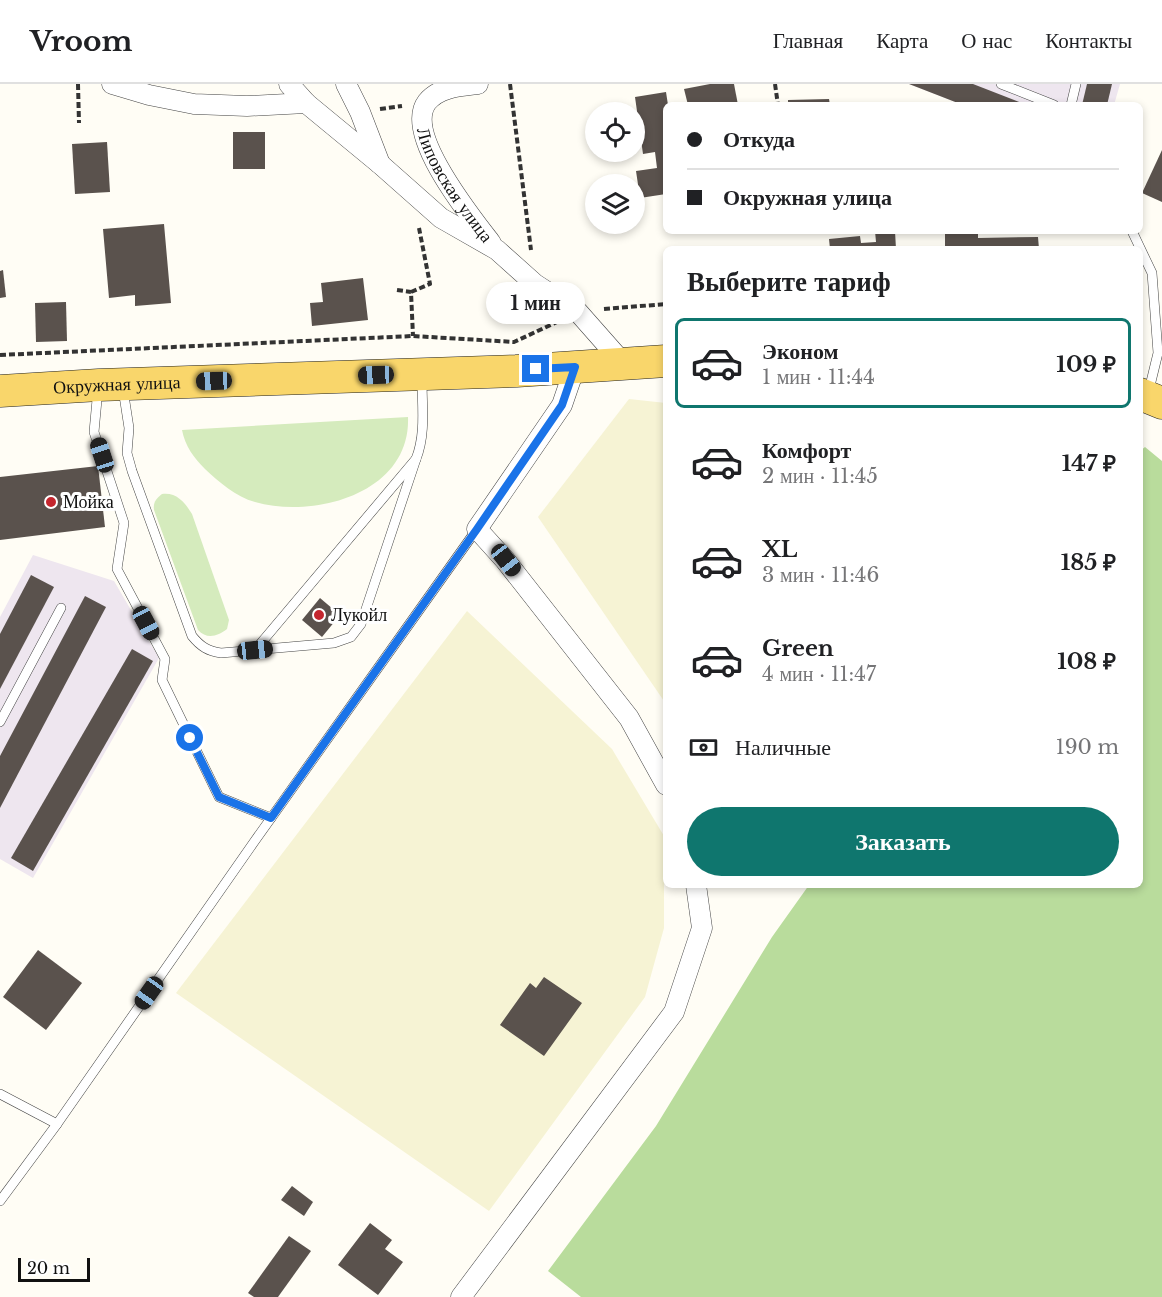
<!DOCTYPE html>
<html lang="ru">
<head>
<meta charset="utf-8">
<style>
  body { margin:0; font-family:"Libre Baskerville",serif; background:#f6f6f6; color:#202124; height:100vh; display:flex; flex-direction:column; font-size:22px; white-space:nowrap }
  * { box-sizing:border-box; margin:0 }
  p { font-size:20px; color:#757577 }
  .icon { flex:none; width:33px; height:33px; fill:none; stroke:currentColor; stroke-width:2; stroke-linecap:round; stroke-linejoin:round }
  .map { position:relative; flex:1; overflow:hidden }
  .side { position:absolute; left:663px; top:162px; width:480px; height:642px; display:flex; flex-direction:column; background:#fff; border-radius:9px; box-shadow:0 3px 9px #0003 }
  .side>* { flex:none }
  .top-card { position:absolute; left:663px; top:18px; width:480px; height:132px; border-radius:9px; box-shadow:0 3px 9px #0003; display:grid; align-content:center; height:132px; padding:0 24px; background:#fff }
  .buttons { position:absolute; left:585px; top:18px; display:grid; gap:12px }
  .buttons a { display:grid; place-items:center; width:60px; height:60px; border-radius:50%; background:#fff; box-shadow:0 3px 9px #0003; font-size:30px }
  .scale { position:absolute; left:18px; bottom:15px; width:72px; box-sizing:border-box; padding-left:6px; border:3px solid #111; border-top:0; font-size:16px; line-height:21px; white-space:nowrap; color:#111; -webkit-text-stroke:4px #fff; paint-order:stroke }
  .end { position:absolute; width:27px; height:27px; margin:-14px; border:8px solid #1a73e8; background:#fff; box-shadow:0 0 0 3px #fff }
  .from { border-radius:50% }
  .bubble { position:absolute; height:42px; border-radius:21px; background:#fff; box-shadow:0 3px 9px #0003; font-size:20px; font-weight:800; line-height:42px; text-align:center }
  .car { position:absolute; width:18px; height:36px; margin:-18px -9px; border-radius:8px; box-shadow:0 0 4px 2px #0007; background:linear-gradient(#222 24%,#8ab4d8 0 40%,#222 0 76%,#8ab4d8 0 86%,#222 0) }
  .top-card b { display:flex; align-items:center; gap:21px; height:57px; font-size:22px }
  .top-card b+b { border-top:2px solid #e0e0e0 }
  .top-card i { width:15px; height:15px; background:#202124 }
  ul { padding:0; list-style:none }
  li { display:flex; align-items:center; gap:18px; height:90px; margin:0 12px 9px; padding:0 12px; border:3px solid transparent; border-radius:9px }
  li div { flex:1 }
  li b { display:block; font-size:22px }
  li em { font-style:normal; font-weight:800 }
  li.on { border-color:#0f766e }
  li>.icon { width:54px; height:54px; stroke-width:1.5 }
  h2 { padding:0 24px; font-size:27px; line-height:72px }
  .pay { display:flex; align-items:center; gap:15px; height:66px; padding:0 24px; font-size:22px }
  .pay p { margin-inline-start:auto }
  .cta { display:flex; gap:12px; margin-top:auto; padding:12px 24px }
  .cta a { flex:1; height:69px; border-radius:36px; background:#0f766e; color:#fff; font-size:24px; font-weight:800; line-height:69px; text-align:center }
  header { display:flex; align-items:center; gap:36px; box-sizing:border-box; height:84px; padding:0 30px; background:#fff; border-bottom:2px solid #e0e0e0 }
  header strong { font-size:28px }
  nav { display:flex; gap:33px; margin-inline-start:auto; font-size:21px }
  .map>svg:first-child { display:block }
  .industrial { fill:#eee6ef }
  .farmland { fill:#f6f3d4 }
  .green { fill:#d5ebbd }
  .forest { fill:#b9dc9c }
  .building { fill:#5a524d }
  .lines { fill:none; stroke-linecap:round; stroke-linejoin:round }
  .lane-casing { stroke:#444; stroke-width:10 }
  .street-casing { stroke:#444; stroke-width:21 }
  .primary-casing { stroke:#222; stroke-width:33 }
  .path { stroke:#333; stroke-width:4; stroke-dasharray:6 3; stroke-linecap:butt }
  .lane { stroke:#fff; stroke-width:9 }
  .street { stroke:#fff; stroke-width:20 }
  .primary { stroke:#f9d66b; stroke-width:32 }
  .route { stroke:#1a73e8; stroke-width:8 }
  .poi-dot { fill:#c4262e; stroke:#fff; stroke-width:2 }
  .labels { text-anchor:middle; stroke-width:6; stroke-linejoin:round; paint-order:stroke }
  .street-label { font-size:18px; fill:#111; stroke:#fff }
  .poi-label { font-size:18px; fill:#111; stroke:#fff; text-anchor:start }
</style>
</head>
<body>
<header>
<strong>Vroom</strong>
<nav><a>Главная</a><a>Карта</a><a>О нас</a><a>Контакты</a></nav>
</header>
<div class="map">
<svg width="1162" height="1213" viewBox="0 0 1162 1213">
  <rect width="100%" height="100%" fill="#fffdf5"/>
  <g class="industrial">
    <polygon points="909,0 1120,0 1114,21 963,21"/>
    <polygon points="33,471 114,497 159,574 33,794 0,775 0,533"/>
  </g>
  <g class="farmland">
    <polygon points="629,315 666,319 666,620 538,433"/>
    <polygon points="467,527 612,665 664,752 664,844 645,913 489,1127 176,909"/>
  </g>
  <g class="green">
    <path d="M408,333C411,409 315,435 255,418C236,413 219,398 205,385C194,374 185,362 182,346Z"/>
    <path d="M162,410C177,408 185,419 192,430L229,536L227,545C218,552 207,556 198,546L154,426C153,418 156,415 162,410Z"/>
  </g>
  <polygon class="forest" points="1145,363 1162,377 1162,1213 581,1213 548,1187 656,1042 772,853 809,801 1140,801 1140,367"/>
  <g class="building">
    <polygon points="710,0 734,0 738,21 688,21 684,5"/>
    <polygon points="909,0 973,0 1027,21 963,21"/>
    <polygon points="1087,0 1112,0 1107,21 1082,21"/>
    <polygon points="666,8 668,21 666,21 666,110 640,114 636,87 657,84 655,68 643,70 635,13"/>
    <polygon points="829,15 830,21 788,21 788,16"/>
    <rect x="233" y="48" width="32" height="37"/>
    <polygon points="107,58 110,108 75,110 72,60"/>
    <polygon points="1162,66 1162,118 1142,109"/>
    <polygon points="164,140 171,219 135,222 135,211 109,214 103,145"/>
    <polygon points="875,147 895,147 896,165 830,165 829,155 860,152 861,159 876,158"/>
    <polygon points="945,147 978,147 978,154 1038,153 1039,165 945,165"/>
    <polygon points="3,186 6,213 0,214 0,187"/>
    <polygon points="363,194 368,236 312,242 310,219 323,218 321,199"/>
    <polygon points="66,218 67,257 36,258 35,219"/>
    <polygon points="98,382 105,443 0,456 0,393"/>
    <polygon points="31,491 54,503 0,605 0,550"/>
    <polygon points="85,512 106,523 0,724 0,672"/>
    <polygon points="320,514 340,531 322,553 302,536"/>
    <polygon points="132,565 153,577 33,787 11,774"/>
    <polygon points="38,866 82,899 46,946 3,913"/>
    <polygon points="544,893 582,919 544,972 500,941 530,899 536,904"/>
    <polygon points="292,1102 313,1118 304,1132 281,1116"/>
    <polygon points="370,1139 392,1156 385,1165 403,1178 378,1211 338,1181"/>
    <polygon points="289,1152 311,1167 278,1213 254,1213 248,1209"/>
  </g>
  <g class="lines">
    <defs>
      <g id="lane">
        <polyline points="1001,0 1054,21"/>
        <polyline points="1071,21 1076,0"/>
        <polyline points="1132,147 1152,189 1158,269 1148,310"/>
        <polyline points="98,305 94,348 124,439 117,485 165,575 162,596 219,713 271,734"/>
        <path d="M123,305L129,344L127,369L132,387L192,552C201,563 208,567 221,569L334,559L351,553L361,540L416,375"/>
        <path d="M255,566L416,375C426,350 422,322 422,296"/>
        <polyline points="0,638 61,524"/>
        <polyline points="0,1010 57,1040"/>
        <polyline points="0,1117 57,1040 254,758 477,445"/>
      </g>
      <g id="street">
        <polyline points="112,0 149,11 194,20 247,22 306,19"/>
        <polyline points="289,0 306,19 380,80 441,134 497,166 535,200 578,228 623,279"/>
        <polyline points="346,0 360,28 380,80"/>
        <path id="s1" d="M478,0C461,2 439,3 427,18C403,50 472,134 491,159"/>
        <polyline points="575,283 562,321 477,445 505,476 629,634 666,701"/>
        <polyline points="461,1213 674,928 702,844 696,801"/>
      </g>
      <g id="primary">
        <path id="s2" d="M0,307L99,301L516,287L666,277"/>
        <polyline points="1140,310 1162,319"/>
      </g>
    </defs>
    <use href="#lane" class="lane-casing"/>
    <use href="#street" class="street-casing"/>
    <use href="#primary" class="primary-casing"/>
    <g class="path">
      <polyline points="78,0 79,39"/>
      <polyline points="510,0 531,166"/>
      <polyline points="775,0 778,21"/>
      <polyline points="380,25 402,22"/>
      <polyline points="397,206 411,208 413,252"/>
      <polyline points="411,208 430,200 419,144"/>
      <polyline points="604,225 666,220"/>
      <polyline points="0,271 413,252 514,258 557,238"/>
    </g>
    <use href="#lane" class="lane"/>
    <use href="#street" class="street"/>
    <use href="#primary" class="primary"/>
  </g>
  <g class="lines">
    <polyline class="route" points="190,654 219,713 271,734 477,445 562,321 575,283 536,285"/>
  </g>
  <g class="poi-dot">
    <circle cx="51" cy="418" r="6"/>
    <circle cx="319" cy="531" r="6"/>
  </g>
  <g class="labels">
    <g class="street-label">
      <text dy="6" stroke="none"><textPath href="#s1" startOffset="148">Липовская улица</textPath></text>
      <text dy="6" stroke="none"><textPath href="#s2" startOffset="117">Окружная улица</textPath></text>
    </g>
    <g class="poi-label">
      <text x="63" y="424">Мойка</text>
      <text x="331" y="537">Лукойл</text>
    </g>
  </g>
</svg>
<div class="buttons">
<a><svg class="icon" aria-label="locate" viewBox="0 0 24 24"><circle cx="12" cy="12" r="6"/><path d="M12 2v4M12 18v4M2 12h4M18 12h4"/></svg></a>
<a><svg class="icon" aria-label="layers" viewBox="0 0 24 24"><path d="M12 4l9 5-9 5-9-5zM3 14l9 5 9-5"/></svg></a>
</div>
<div class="scale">20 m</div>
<i class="end from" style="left:190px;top:654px"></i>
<i class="end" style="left:536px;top:285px"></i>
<div class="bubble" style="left:486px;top:198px;width:99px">1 мин</div>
<i class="car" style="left:376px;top:291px;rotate:268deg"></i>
<i class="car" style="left:214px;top:297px;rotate:268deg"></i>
<i class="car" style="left:102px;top:371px;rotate:342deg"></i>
<i class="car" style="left:506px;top:476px;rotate:142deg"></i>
<i class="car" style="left:146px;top:539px;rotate:152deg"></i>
<i class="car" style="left:255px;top:566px;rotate:84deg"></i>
<i class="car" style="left:149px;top:909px;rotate:215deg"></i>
<div class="top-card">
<b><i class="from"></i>Откуда</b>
<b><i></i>Окружная улица</b>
</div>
<section class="side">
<h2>Выберите тариф</h2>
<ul>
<li class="on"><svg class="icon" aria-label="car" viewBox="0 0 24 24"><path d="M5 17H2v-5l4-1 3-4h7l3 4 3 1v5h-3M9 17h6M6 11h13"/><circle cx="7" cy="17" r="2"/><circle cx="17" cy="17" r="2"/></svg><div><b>Эконом</b><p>1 мин · 11:44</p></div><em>109 ₽</em></li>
<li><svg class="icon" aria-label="car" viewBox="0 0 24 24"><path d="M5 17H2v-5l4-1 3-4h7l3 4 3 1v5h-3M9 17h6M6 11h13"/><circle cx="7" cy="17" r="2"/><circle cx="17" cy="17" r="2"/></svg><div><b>Комфорт</b><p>2 мин · 11:45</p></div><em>147 ₽</em></li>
<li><svg class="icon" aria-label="car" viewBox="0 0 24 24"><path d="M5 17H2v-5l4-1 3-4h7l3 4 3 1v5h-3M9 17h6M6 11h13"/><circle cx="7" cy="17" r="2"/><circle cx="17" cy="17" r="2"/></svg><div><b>XL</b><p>3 мин · 11:46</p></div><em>185 ₽</em></li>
<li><svg class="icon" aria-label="car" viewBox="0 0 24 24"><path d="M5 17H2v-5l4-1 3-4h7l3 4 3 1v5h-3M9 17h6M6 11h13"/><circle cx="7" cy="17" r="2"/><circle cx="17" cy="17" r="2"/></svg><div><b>Green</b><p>4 мин · 11:47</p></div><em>108 ₽</em></li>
</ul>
<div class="pay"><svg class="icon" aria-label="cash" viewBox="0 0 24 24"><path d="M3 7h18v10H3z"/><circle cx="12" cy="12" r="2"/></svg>Наличные<p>190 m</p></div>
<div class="cta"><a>Заказать</a></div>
</section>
</div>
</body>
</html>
